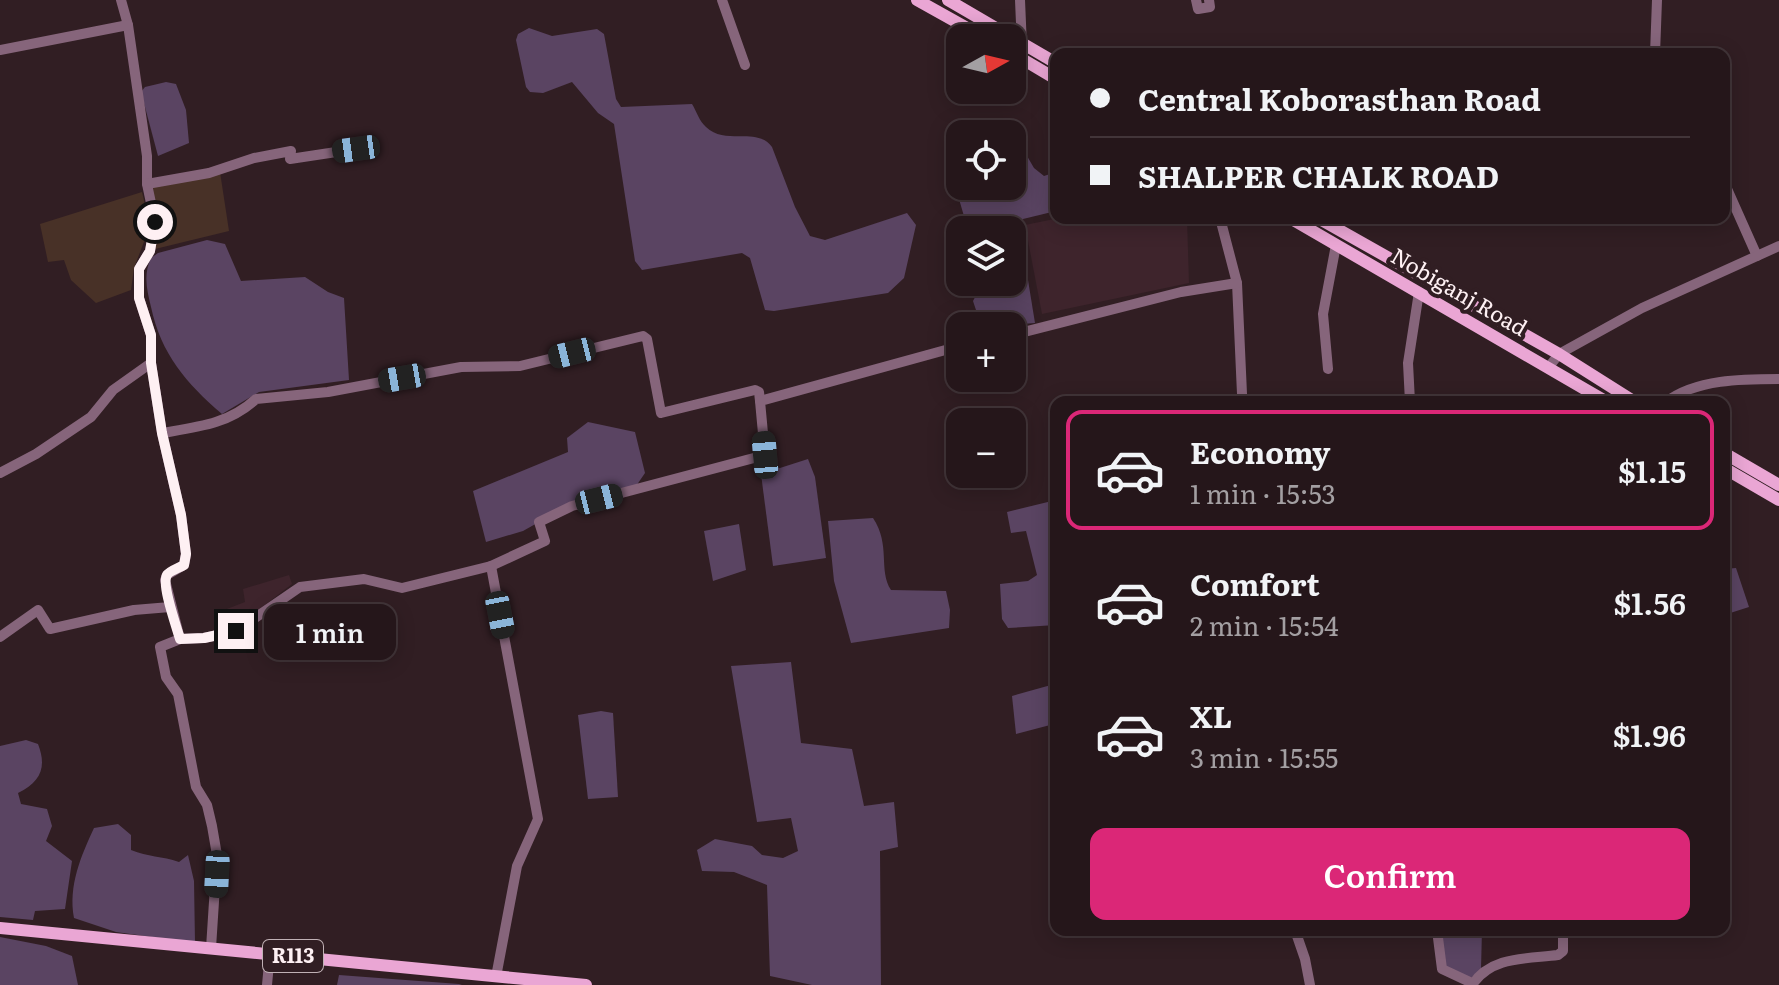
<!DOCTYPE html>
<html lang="en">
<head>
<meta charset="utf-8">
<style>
  body { margin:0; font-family:Literata,serif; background:#2d1f23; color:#f1f3f6; height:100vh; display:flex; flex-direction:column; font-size:30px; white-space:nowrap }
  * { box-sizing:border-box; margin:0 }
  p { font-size:26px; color:#a39fa2 }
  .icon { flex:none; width:44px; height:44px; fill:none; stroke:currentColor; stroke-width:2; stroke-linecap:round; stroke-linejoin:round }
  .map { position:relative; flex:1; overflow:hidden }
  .sheet { position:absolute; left:1050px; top:396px; width:680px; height:540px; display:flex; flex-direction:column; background:#25161a; border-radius:16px; box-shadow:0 4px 20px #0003,0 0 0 2px #423539 }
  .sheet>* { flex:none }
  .guide { position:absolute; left:1050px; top:48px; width:680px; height:176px; border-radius:16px; box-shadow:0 4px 20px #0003,0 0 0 2px #423539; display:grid; align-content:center; height:176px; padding:0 40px; background:#25161a }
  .needle { width:52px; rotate:82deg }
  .fabs { position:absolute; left:946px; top:24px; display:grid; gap:16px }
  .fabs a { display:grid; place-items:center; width:80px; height:80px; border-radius:16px; background:#25161a; box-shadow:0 4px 20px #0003,0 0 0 2px #423539; font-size:40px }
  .end { position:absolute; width:36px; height:36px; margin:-18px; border:10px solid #fef0f3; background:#111; box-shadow:0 0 0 4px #111 }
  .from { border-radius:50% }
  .bubble { position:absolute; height:56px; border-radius:16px; background:#25161a; box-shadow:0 4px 20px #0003,0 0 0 2px #423539; font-size:26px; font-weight:600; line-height:56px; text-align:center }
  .car { position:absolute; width:24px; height:48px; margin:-24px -12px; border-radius:10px; box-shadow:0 0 6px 2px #0007; background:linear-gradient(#222 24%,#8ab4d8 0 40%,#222 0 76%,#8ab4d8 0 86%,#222 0) }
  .guide b { display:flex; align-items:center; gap:28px; height:76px; font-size:30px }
  .guide b+b { border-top:2px solid #423539 }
  .guide i { width:20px; height:20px; background:#f1f3f6 }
  ul { padding:14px 0 0; list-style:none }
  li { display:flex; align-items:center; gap:24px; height:120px; margin:0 16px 12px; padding:0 24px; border:4px solid transparent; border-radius:16px }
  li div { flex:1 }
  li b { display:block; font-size:30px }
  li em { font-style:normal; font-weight:600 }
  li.selected { border-color:#db2777 }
  li>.icon { width:72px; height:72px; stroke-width:1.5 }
  .cta { display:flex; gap:16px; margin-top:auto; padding:16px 40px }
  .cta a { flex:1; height:92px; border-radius:16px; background:#db2777; color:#fff; font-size:32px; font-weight:600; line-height:92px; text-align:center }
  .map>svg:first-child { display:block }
  .built { fill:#3e242c }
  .green { fill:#483127 }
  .water { fill:#5a4462 }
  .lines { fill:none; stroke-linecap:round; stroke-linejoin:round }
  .minor { stroke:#86657b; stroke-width:10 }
  .major { stroke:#eaa6d4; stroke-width:12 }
  .route { stroke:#fef0f3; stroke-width:10 }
  .labels { text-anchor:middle; stroke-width:8; stroke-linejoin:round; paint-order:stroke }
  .shield { fill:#311e23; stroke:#c0b1b5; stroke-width:2 }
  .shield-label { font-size:20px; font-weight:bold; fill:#fef0f3 }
  .street-label { font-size:22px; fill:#fef0f3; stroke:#311e23 }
</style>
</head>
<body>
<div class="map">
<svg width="1779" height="985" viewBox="0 0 1779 985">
  <rect width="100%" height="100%" fill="#311e23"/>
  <g class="built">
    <polygon points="1059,218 1187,218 1189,283 1042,314 1025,225"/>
    <polygon points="289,575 292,584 252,615 225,632 219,612 245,602 243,589"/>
  </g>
  <g class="green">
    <polygon points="220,172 229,231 155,249 153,184"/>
    <polygon points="142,192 150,226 134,268 131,290 96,303 71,280 64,260 48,262 40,224"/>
  </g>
  <g class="water">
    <path d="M529,28L552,36L597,29L604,34L616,99L621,107L692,104C697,112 699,121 706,127C726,146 756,126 772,147L795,207L810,236L825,240L907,213L916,225L904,278L888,293L774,311L765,310L750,258L742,253L642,270L635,261L614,124L598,113L572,82L543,93L530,92L526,87L516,40L518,34Z"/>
    <polygon points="166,82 176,84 186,110 189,143 158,156 141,92 145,87"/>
    <polygon points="1027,156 1034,168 1044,176 1056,172 1056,211 1023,219 1021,237 1035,323 996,326 979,319 973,301 983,282 1012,282 1012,230 968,230 959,199 974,186 1012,186 1012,164"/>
    <path d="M207,240L225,244L241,281L305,277L328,292L344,298L349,380L259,392L222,414C186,383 161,354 151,307C147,290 143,275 151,258L158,253Z"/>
    <polygon points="588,422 635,432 645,473 632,492 564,508 523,531 486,542 473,491 568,452 567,438"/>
    <polygon points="808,459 815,477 826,558 773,566 761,474"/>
    <polygon points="1056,500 1056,625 1008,628 1002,619 1000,584 1028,581 1037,575 1026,531 1011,533 1007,512"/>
    <path d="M873,518C891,545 878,570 891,590L946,591L950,610L949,628L851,643L834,581L828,521Z"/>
    <polygon points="739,524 746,570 713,581 704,531"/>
    <polygon points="1736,568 1749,607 1724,615 1724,569"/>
    <polygon points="791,662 801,743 852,749 864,806 894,802 898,847 880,851 881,985 812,985 770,976 767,885 734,872 702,871 697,850 715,839 752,846 762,855 783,858 798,851 791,818 757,822 731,666"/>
    <polygon points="1051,685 1056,696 1054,724 1016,734 1012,696"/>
    <polygon points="601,711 613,713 618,797 588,799 578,715"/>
    <path d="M26,740L38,744C47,767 41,782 18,793L21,804L47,809L52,826L46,841L72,861L65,909L35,911L33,920L0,917V746Z"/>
    <path d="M118,824L131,835V850C148,857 162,856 179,862L188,855L194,881L195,943L116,932L74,918C68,886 81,856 94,828Z"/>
    <polygon points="1438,930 1482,930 1481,969 1469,980 1442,969"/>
    <polygon points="0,937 46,946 72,956 78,985 0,985"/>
    <polygon points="339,975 459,984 462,985 337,985"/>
  </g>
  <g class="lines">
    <g class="minor">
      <polyline points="121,0 128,25 147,156 147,184 155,222 150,251 139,269 139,298 151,335 151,363 162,433 181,515 186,554 184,565 167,575 165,580 180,639 160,647 166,677 178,694 196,787 207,805 212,826 217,855 211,948"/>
      <polyline points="722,0 745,65"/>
      <polyline points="1020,0 1022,47"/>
      <polyline points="1196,0 1198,9 1210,7 1209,0"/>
      <polyline points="0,50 128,25"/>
      <polyline points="1655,54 1657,0"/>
      <polyline points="1724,182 1757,256"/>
      <polyline points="147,184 209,173 254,158 291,151 290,159 356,149"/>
      <polyline points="1220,218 1237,283 1242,394"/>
      <polyline points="1012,335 1181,292 1237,283"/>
      <polyline points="1548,368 1559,354 1642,308 1779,246"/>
      <polyline points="1328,369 1323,314 1336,245"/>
      <polyline points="1410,402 1408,363 1419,292"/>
      <path d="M1666,402C1696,379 1743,379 1779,379"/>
      <path d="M162,433C198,427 229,424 256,399L328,392L461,367L520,366L643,336L647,339L661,413L755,390L759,392L760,401"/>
      <polyline points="0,473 36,454 91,417 113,390 151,363"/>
      <polyline points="491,566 538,819 517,866 496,977"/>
      <polyline points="0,637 38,610 50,629 134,610 170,607"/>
      <polyline points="180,639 204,638 236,631 300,587 364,579 402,588 491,566 545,541 539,522 572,506 765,455 760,401 960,346"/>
      <polyline points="1295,930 1305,959 1310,985"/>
      <polyline points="1437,930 1442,969 1472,983"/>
      <polyline points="267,985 270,953"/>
      <path d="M1472,985C1491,956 1526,959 1558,955L1563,951V930"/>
    </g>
    <g class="major">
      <polyline points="917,0 985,38"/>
      <polyline points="948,0 1056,63"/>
      <polyline points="1012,53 1056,79"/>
      <polyline points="1290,218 1607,402"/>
      <polyline points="1318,218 1559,354 1635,402"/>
      <polyline points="1724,453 1779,485"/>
      <polyline points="1724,468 1779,500"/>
      <polyline points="0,928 586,985"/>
    </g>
  </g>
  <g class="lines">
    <path class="route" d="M155,222L150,251L139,269V298L151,335V363L162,433L181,515L186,554L184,565C179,568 169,571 167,575C161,584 177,628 180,639L204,638L236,631"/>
  </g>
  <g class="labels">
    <rect class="shield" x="263" y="940" width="60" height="32" rx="6"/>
    <g class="shield-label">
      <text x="293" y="963">R113</text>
    </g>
    <g class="street-label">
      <text transform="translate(1459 292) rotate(30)" y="8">Nobiganj Road</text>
    </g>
  </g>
</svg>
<div class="fabs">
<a><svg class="needle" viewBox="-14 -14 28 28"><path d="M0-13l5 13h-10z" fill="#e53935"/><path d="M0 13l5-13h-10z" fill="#a39fa2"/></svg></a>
<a><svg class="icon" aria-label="locate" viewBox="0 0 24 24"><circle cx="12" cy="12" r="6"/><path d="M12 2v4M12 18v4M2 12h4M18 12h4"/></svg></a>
<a><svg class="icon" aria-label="layers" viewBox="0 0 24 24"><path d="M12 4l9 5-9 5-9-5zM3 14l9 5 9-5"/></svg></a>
<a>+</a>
<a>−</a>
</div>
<i class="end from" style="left:155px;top:222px"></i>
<i class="end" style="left:236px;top:631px"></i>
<div class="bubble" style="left:264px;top:604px;width:132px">1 min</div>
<i class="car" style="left:356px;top:149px;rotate:262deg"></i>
<i class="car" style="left:572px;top:353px;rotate:256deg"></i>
<i class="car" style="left:402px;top:378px;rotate:260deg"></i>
<i class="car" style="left:765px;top:455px;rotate:355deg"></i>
<i class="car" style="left:599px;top:499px;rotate:76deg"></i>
<i class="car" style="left:500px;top:615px;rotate:169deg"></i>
<i class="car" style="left:217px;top:874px;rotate:183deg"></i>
<div class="guide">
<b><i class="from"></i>Central Koborasthan Road</b>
<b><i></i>SHALPER CHALK ROAD</b>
</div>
<section class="sheet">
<ul>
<li class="selected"><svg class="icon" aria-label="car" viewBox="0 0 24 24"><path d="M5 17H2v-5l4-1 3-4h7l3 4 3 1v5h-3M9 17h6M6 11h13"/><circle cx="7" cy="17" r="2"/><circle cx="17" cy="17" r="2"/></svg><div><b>Economy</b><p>1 min · 15:53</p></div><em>$1.15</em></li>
<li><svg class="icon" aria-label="car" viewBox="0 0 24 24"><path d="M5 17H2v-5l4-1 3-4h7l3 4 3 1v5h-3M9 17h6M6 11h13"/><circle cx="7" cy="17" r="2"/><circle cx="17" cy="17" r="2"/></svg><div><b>Comfort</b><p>2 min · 15:54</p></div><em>$1.56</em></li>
<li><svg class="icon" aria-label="car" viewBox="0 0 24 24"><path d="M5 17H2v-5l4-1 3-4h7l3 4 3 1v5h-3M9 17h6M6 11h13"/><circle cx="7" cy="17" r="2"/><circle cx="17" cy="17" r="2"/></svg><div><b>XL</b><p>3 min · 15:55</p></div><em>$1.96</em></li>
</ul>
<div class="cta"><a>Confirm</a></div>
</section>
</div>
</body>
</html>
